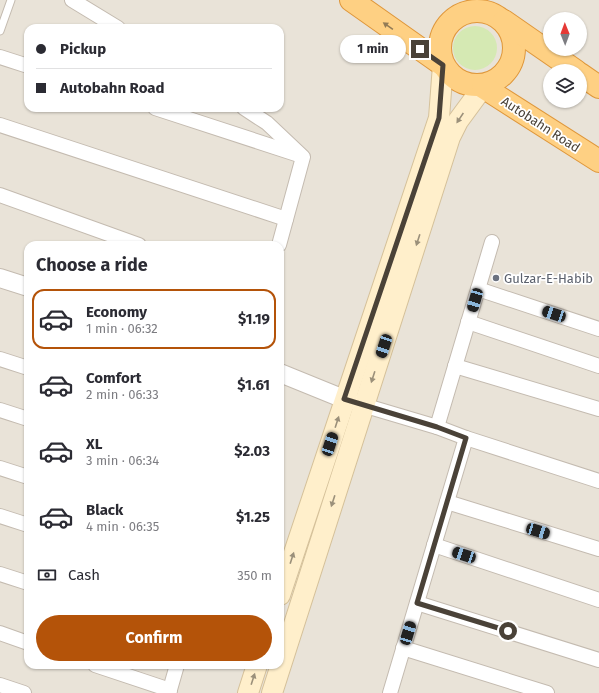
<!DOCTYPE html>
<html lang="en">
<head>
<meta charset="utf-8">
<style>
  body { margin:0; font-family:"Fira Sans",sans-serif; background:#f2f2f3; color:#2b2b33; height:100vh; display:flex; flex-direction:column; font-size:15px; white-space:nowrap }
  * { box-sizing:border-box; margin:0 }
  p { font-size:13px; color:#7c7c81 }
  .icon { flex:none; width:22px; height:22px; fill:none; stroke:currentColor; stroke-width:2; stroke-linecap:round; stroke-linejoin:round }
  .map { position:relative; flex:1; overflow:hidden }
  .drawer { position:absolute; left:24px; top:241px; width:260px; height:428px; display:flex; flex-direction:column; background:#fff; border-radius:12px; box-shadow:0 1px 3px #0004 }
  .drawer>* { flex:none }
  .hud { position:absolute; left:24px; top:24px; width:260px; height:88px; border-radius:12px; box-shadow:0 1px 3px #0004; display:grid; align-content:center; height:88px; padding:0 12px; background:#fff }
  .needle { width:26px; rotate:359deg }
  .controls { position:absolute; left:543px; top:12px; display:grid; gap:8px }
  .controls a { display:grid; place-items:center; width:44px; height:44px; border-radius:50%; background:#fff; box-shadow:0 1px 3px #0004; font-size:20px }
  .end { position:absolute; width:18px; height:18px; margin:-9px; border:5px solid #4a4238; background:#fff; box-shadow:0 0 0 2px #fff }
  .from { border-radius:50% }
  .bubble { position:absolute; height:28px; border-radius:14px; background:#fff; box-shadow:0 1px 3px #0004; font-size:13px; font-weight:700; line-height:28px; text-align:center }
  .car { position:absolute; width:12px; height:24px; margin:-12px -6px; border-radius:5px; box-shadow:0 0 3px 1px #0007; background:linear-gradient(#222 24%,#8ab4d8 0 40%,#222 0 76%,#8ab4d8 0 86%,#222 0) }
  .hud b { display:flex; align-items:center; gap:14px; height:38px; font-size:15px }
  .hud b+b { border-top:1px solid #e1e1e2 }
  .hud i { width:10px; height:10px; background:#2b2b33 }
  ul { padding:0; list-style:none }
  li { display:flex; align-items:center; gap:12px; height:60px; margin:0 8px 6px; padding:0 4px; border:2px solid transparent; border-radius:12px }
  li div { flex:1 }
  li b { display:block; font-size:15px }
  li em { font-style:normal; font-weight:700 }
  li.active { border-color:#b45309 }
  li>.icon { width:36px; height:36px; stroke-width:1.5 }
  h2 { padding:0 12px; font-size:18px; line-height:48px }
  .pay { display:flex; align-items:center; gap:10px; height:44px; padding:0 12px; font-size:15px }
  .pay p { margin-inline-start:auto }
  .cta { display:flex; gap:8px; margin-top:auto; padding:8px 12px }
  .cta a { flex:1; height:46px; border-radius:24px; background:#b45309; color:#fff; font-size:16px; font-weight:700; line-height:46px; text-align:center }
  .map>svg:first-child { display:block }
  .residential { fill:#e9e3d8; fill-rule:evenodd }
  .green { fill:#d5e9b3 }
  .lines { fill:none; stroke-linecap:round; stroke-linejoin:round }
  .service-casing { stroke:#c4bbb0; stroke-width:9 }
  .minor-casing { stroke:#c4bbb0; stroke-width:16 }
  .tertiary-casing { stroke:#c4bbb0; stroke-width:20 }
  .secondary-casing { stroke:#d5c19a; stroke-width:22 }
  .trunk-casing { stroke:#df973b; stroke-width:24 }
  .service { stroke:#fff; stroke-width:7 }
  .minor { stroke:#fff; stroke-width:14 }
  .tertiary { stroke:#fff; stroke-width:18 }
  .secondary { stroke:#ffefcb; stroke-width:20 }
  .trunk { stroke:#fed083; stroke-width:22 }
  .oneway { fill:#927b56 }
  .oneway2 { fill:#9b907a }
  .route { stroke:#4a4238; stroke-width:5 }
  .worship-dot { fill:#6b7280; stroke:#fff; stroke-width:1.5 }
  .labels { text-anchor:middle; stroke-width:3.5; stroke-linejoin:round; paint-order:stroke }
  .street-label { font-size:13px; fill:#4a4238; stroke:#fff }
  .worship-label { font-size:13px; fill:#5b616d; stroke:#fff; text-anchor:start }
</style>
</head>
<body>
<div class="map">
<svg width="599" height="693" viewBox="0 0 599 693">
  <rect width="100%" height="100%" fill="#f5f1ea"/>
  <path class="residential" d="M0,0H599V693H0ZM550,19H580V49H550ZM28,28H280V108H28ZM550,71H580V101H550ZM28,245H280V665H28Z"/>
  <circle class="green" cx="475" cy="48" r="22"/>
  <g class="lines">
    <defs>
      <polyline id="service" points="0,31 11,0"/>
      <g id="minor">
        <polyline points="72,0 118,28"/>
        <polyline points="0,57 28,66"/>
        <polyline points="155,108 299,155"/>
        <polyline points="244,108 267,123 303,157 279,245"/>
        <polyline points="0,125 286,219"/>
        <polyline points="0,195 139,245"/>
        <polyline points="478,289 599,329"/>
        <polyline points="468,322 599,366"/>
        <polyline points="0,359 28,368"/>
        <polyline points="455,366 599,409"/>
        <polyline points="356,403 437,427 466,438 390,693"/>
        <polyline points="0,410 28,419"/>
        <polyline points="437,427 492,242"/>
        <polyline points="466,438 599,481"/>
        <polyline points="0,468 28,477"/>
        <polyline points="447,502 599,549"/>
        <polyline points="0,516 28,525"/>
        <polyline points="434,545 599,600"/>
        <polyline points="0,574 28,583"/>
        <polyline points="417,603 599,660"/>
        <polyline points="0,633 28,643"/>
        <polyline points="403,648 547,693"/>
        <polyline points="95,665 170,690"/>
        <polyline points="0,685 24,693"/>
        <polyline points="169,693 177,665"/>
      </g>
      <g id="tertiary">
        <polyline points="0,278 28,287"/>
        <polyline points="280,373 344,399"/>
      </g>
      <g id="secondary">
        <polyline points="280,595 439,118 443,65"/>
        <polyline points="248,693 257,665"/>
        <polyline points="272,693 450,137 458,121 483,87"/>
      </g>
      <g id="trunk">
        <polyline points="351,0 443,65"/>
        <circle cx="477" cy="48" r="37"/>
        <polyline points="504,21 576,71"/>
        <polyline points="580,74 599,87"/>
        <polyline points="483,87 599,161"/>
      </g>
    </defs>
    <use href="#service" class="service-casing"/>
    <use href="#minor" class="minor-casing"/>
    <use href="#tertiary" class="tertiary-casing"/>
    <use href="#secondary" class="secondary-casing"/>
    <use href="#trunk" class="trunk-casing"/>
    <use href="#service" class="service"/>
    <use href="#minor" class="minor"/>
    <use href="#tertiary" class="tertiary"/>
    <use href="#secondary" class="secondary"/>
    <use href="#trunk" class="trunk"/>
  </g>
  <defs><path id="oneway-solid" d="M-6-.8H1V-3.2L6.5 0L1 3.2V.8H-6Z"/></defs>
  <use class="oneway" href="#oneway-solid" transform="translate(388 26) rotate(-145)"/>
  <g class="oneway2">
    <use href="#oneway-solid" transform="translate(460 118) rotate(124)"/>
    <use href="#oneway-solid" transform="translate(418 240) rotate(108)"/>
    <use href="#oneway-solid" transform="translate(373 377) rotate(108)"/>
    <use href="#oneway-solid" transform="translate(337 422) rotate(-72)"/>
    <use href="#oneway-solid" transform="translate(333 501) rotate(108)"/>
    <use href="#oneway-solid" transform="translate(292 558) rotate(-72)"/>
    <use href="#oneway-solid" transform="translate(253 679) rotate(-72)"/>
  </g>
  <g class="lines">
    <polyline class="route" points="420,49 443,65 439,118 344,399 437,427 466,438 417,603 508,631"/>
  </g>
  <circle class="worship-dot" cx="496" cy="278" r="4"/>
  <g class="labels">
    <g class="street-label">
      <text transform="translate(541 124) rotate(33)" y="5">Autobahn Road</text>
    </g>
    <g class="worship-label">
      <text x="504" y="283">Gulzar-E-Habib</text>
    </g>
  </g>
</svg>
<div class="controls">
<a><svg class="needle" viewBox="-14 -14 28 28"><path d="M0-13l5 13h-10z" fill="#e53935"/><path d="M0 13l5-13h-10z" fill="#7c7c81"/></svg></a>
<a><svg class="icon" aria-label="layers" viewBox="0 0 24 24"><path d="M12 4l9 5-9 5-9-5zM3 14l9 5 9-5"/></svg></a>
</div>
<i class="end from" style="left:508px;top:631px"></i>
<i class="end" style="left:420px;top:49px"></i>
<div class="bubble" style="left:340px;top:35px;width:66px">1 min</div>
<i class="car" style="left:475px;top:300px;rotate:196deg"></i>
<i class="car" style="left:554px;top:314px;rotate:288deg"></i>
<i class="car" style="left:384px;top:346px;rotate:198deg"></i>
<i class="car" style="left:330px;top:444px;rotate:18deg"></i>
<i class="car" style="left:538px;top:531px;rotate:107deg"></i>
<i class="car" style="left:464px;top:555px;rotate:288deg"></i>
<i class="car" style="left:408px;top:633px;rotate:17deg"></i>
<div class="hud">
<b><i class="from"></i>Pickup</b>
<b><i></i>Autobahn Road</b>
</div>
<section class="drawer">
<h2>Choose a ride</h2>
<ul>
<li class="active"><svg class="icon" aria-label="car" viewBox="0 0 24 24"><path d="M5 17H2v-5l4-1 3-4h7l3 4 3 1v5h-3M9 17h6M6 11h13"/><circle cx="7" cy="17" r="2"/><circle cx="17" cy="17" r="2"/></svg><div><b>Economy</b><p>1 min · 06:32</p></div><em>$1.19</em></li>
<li><svg class="icon" aria-label="car" viewBox="0 0 24 24"><path d="M5 17H2v-5l4-1 3-4h7l3 4 3 1v5h-3M9 17h6M6 11h13"/><circle cx="7" cy="17" r="2"/><circle cx="17" cy="17" r="2"/></svg><div><b>Comfort</b><p>2 min · 06:33</p></div><em>$1.61</em></li>
<li><svg class="icon" aria-label="car" viewBox="0 0 24 24"><path d="M5 17H2v-5l4-1 3-4h7l3 4 3 1v5h-3M9 17h6M6 11h13"/><circle cx="7" cy="17" r="2"/><circle cx="17" cy="17" r="2"/></svg><div><b>XL</b><p>3 min · 06:34</p></div><em>$2.03</em></li>
<li><svg class="icon" aria-label="car" viewBox="0 0 24 24"><path d="M5 17H2v-5l4-1 3-4h7l3 4 3 1v5h-3M9 17h6M6 11h13"/><circle cx="7" cy="17" r="2"/><circle cx="17" cy="17" r="2"/></svg><div><b>Black</b><p>4 min · 06:35</p></div><em>$1.25</em></li>
</ul>
<div class="pay"><svg class="icon" aria-label="cash" viewBox="0 0 24 24"><path d="M3 7h18v10H3z"/><circle cx="12" cy="12" r="2"/></svg>Cash<p>350 m</p></div>
<div class="cta"><a>Confirm</a></div>
</section>
</div>
</body>
</html>
